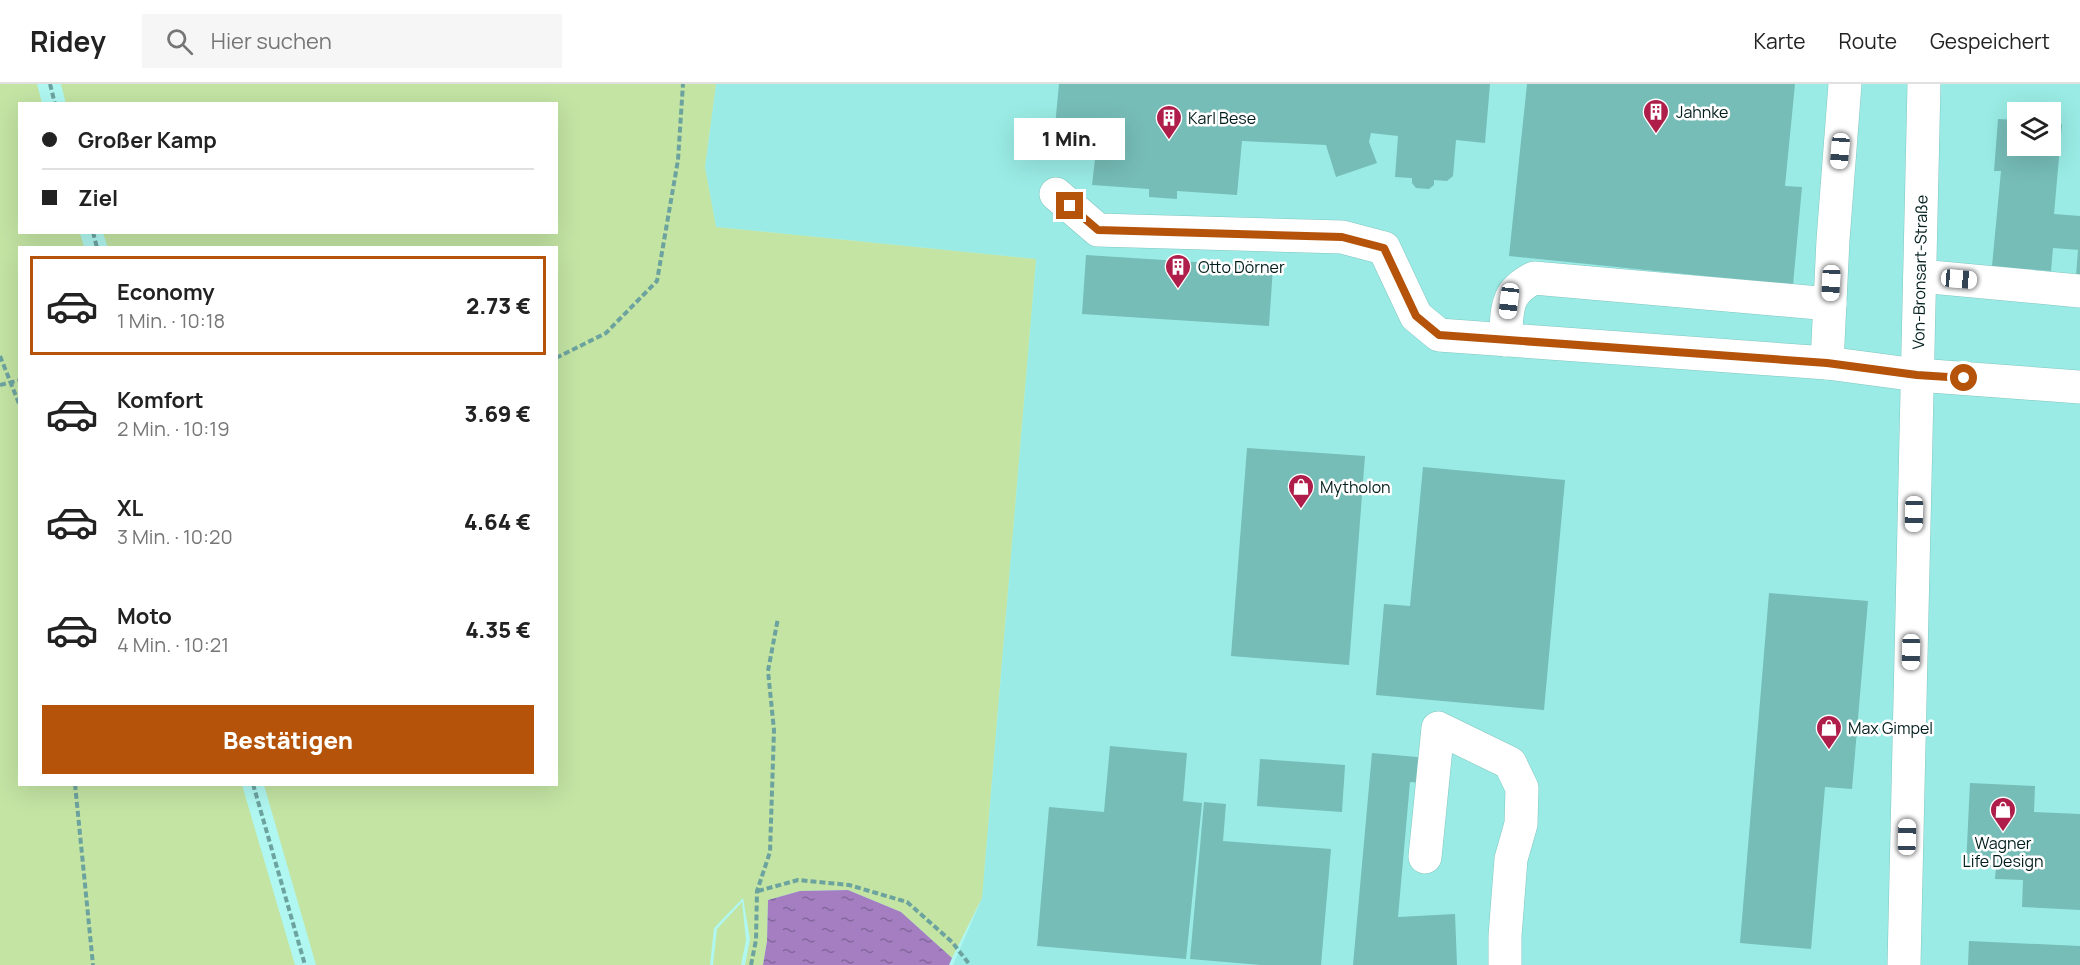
<!DOCTYPE html>
<html lang="de">
<head>
<meta charset="utf-8">
<style>
  body { margin:0; font-family:Manrope,sans-serif; background:#f6f6f6; color:#222; height:100vh; display:flex; flex-direction:column; font-size:22px; white-space:nowrap }
  * { box-sizing:border-box; margin:0 }
  p { font-size:20px; color:#767676 }
  .icon { flex:none; width:33px; height:33px; fill:none; stroke:currentColor; stroke-width:2; stroke-linecap:round; stroke-linejoin:round }
  .map { position:relative; flex:1; overflow:hidden }
  .sheet { position:absolute; left:18px; top:162px; width:540px; height:540px; display:flex; flex-direction:column; background:#fff; border-radius:0px; box-shadow:0 6px 24px #0002 }
  .sheet>* { flex:none }
  .hud { position:absolute; left:18px; top:18px; width:540px; height:132px; border-radius:0px; box-shadow:0 6px 24px #0002; display:grid; align-content:center; height:132px; padding:0 24px; background:#fff }
  .controls { position:absolute; left:2007px; top:18px; display:grid; gap:12px }
  .controls a { display:grid; place-items:center; width:54px; height:54px; border-radius:0px; background:#fff; box-shadow:0 6px 24px #0002; font-size:30px }
  .end { position:absolute; width:27px; height:27px; margin:-14px; border:8px solid #b45309; background:#fff; box-shadow:0 0 0 3px #fff }
  .from { border-radius:50% }
  .bubble { position:absolute; height:42px; border-radius:0px; background:#fff; box-shadow:0 6px 24px #0002; font-size:20px; font-weight:800; line-height:42px; text-align:center }
  .car { position:absolute; width:18px; height:36px; margin:-18px -9px; border-radius:8px; box-shadow:0 0 4px 2px #0007; background:linear-gradient(#fff 24%,#345 0 40%,#fff 0 76%,#345 0 86%,#fff 0) }
  .hud b { display:flex; align-items:center; gap:21px; height:57px; font-size:22px }
  .hud b+b { border-top:2px solid #e0e0e0 }
  .hud i { width:15px; height:15px; background:#222 }
  ul { padding:10px 0 0; list-style:none }
  li { display:flex; align-items:center; gap:18px; height:99px; margin:0 12px 9px; padding:0 12px; border:3px solid transparent; border-radius:0px }
  li div { flex:1 }
  li b { display:block; font-size:22px }
  li em { font-style:normal; font-weight:800 }
  li.current { border-color:#b45309 }
  li>.icon { width:54px; height:54px; stroke-width:1.5 }
  .action { display:flex; gap:12px; margin-top:auto; padding:12px 24px }
  .action a { flex:1; height:69px; border-radius:0px; background:#b45309; color:#fff; font-size:24px; font-weight:800; line-height:69px; text-align:center }
  header { display:flex; align-items:center; gap:36px; box-sizing:border-box; height:84px; padding:0 30px; background:#fff; border-bottom:2px solid #e0e0e0 }
  header strong { font-size:28px }
  nav { display:flex; gap:33px; margin-inline-start:auto; font-size:21px }
  .search { width:420px; height:54px; background:#f6f6f6; display:flex; align-items:center; gap:15px; box-sizing:border-box; padding:0 21px; border-radius:0px; color:#767676; font-size:22px }
  .map>svg:first-child { display:block }
  .built { fill:#9aebe5; fill-rule:evenodd }
  .grass { fill:#c3e4a3 }
  .water { fill:url(#water-ripples) }
  .building { fill:#76bcb7 }
  .lines { fill:none; stroke-linecap:round; stroke-linejoin:round }
  .minor-casing { stroke:#80c6c0; stroke-width:34 }
  .path { stroke:#6da39f; stroke-width:4; stroke-dasharray:6 3; stroke-linecap:butt }
  .minor { stroke:#fff; stroke-width:33 }
  .route { stroke:#b45309; stroke-width:8 }
  .labels { text-anchor:middle; stroke-width:5; stroke-linejoin:round; paint-order:stroke }
  .poi-label { font-size:16px; fill:#011e1c; stroke:#fff; text-anchor:start }
  .street-label { font-size:16px; fill:#011e1c; stroke:#fff }
</style>
</head>
<body>
<header>
<strong>Ridey</strong>
<div class="search"><svg class="icon" aria-label="search" viewBox="0 0 24 24"><circle cx="10" cy="10" r="6"/><path d="M15 15l6 6"/></svg>Hier suchen</div>
<nav><a>Karte</a><a>Route</a><a>Gespeichert</a></nav>
</header>
<div class="map">
<svg width="2080" height="881" viewBox="0 0 2080 881">
  <defs>
    <pattern id="water-ripples" width="26" height="14" patternUnits="userSpaceOnUse" patternTransform="scale(1.5)"><rect width="26" height="14" fill="#a47ec1"/><path d="M2 4q2-2 4 0t4 0M15 11q2-2 4 0t4 0" fill="none" stroke="#83679c"/></pattern>
  </defs>
  <rect width="100%" height="100%" fill="#b0f7f1"/>
  <path class="built" d="M716,0H2080V881H953L982,814L1036,175L716,143L705,83ZM2018,28H2050V62H2018Z"/>
  <g class="grass">
    <polygon points="0,0 37,0 42,19 20,20 20,148 80,149 84,163 20,164 20,700 242,701 295,881 0,881"/>
    <polygon points="61,0 716,0 705,83 716,143 1036,175 982,814 952,874 901,828 848,806 800,807 768,816 767,857 763,881 745,881 750,855 743,814 714,844 710,881 316,881 264,701 556,700 556,164 108,164 103,149 556,148 556,20 66,20"/>
    <polygon points="742,818 746,856 741,881 713,881 717,845"/>
  </g>
  <polygon class="water" points="848,806 901,828 952,874 949,881 763,881 767,857 768,816 800,807"/>
  <g class="building">
    <polygon points="1059,0 1490,0 1485,59 1456,56 1453,92 1447,97 1434,96 1434,101 1429,105 1416,104 1412,99 1412,94 1395,93 1398,52 1371,49 1369,58 1377,79 1336,93 1326,61 1242,57 1237,111 1177,107 1177,115 1149,113 1149,105 1092,101 1098,49 1055,42"/>
    <polygon points="1527,0 1795,0 1785,102 1802,103 1793,201 1509,172"/>
    <polygon points="1998,35 2018,36 2018,62 2050,62 2050,39 2062,40 2054,130 2080,132 2080,166 2053,164 2051,187 2025,185 2024,187 1996,186 1992,182 2001,87 1994,87"/>
    <polygon points="2078,166 2080,166 2080,192 2076,192"/>
    <polygon points="1086,171 1273,183 1269,242 1082,230"/>
    <polygon points="1247,364 1365,372 1349,581 1231,572"/>
    <polygon points="1423,383 1565,396 1544,626 1376,611 1384,520 1410,522"/>
    <polygon points="1769,509 1868,517 1852,705 1825,703 1811,865 1740,859"/>
    <polygon points="1110,662 1187,669 1183,717 1202,719 1186,875 1037,862 1049,723 1104,728"/>
    <polygon points="1372,669 1428,674 1426,699 1410,698 1398,833 1455,830 1457,881 1353,881"/>
    <polygon points="1260,675 1345,681 1342,728 1257,722"/>
    <polygon points="1970,699 2035,702 2034,728 2080,730 2080,826 2022,823 2023,796 1995,795 1996,783 1966,782"/>
    <polygon points="1204,718 1226,720 1223,757 1331,765 1321,881 1261,881 1190,875"/>
    <polygon points="1969,857 2080,862 2080,881 1968,881"/>
  </g>
  <g class="lines">
    <defs>
      <g id="minor">
        <polyline points="1056,110 1098,146 1342,153 1384,164 1416,232 1439,251 1827,279 1917,291 2080,303"/>
        <polyline points="1920,192 2080,207"/>
        <path d="M1505,256C1508,225 1504,209 1534,194L1830,220"/>
        <polyline points="1827,279 1833,156 1845,0"/>
        <polyline points="1425,773 1438,644 1510,679 1522,704 1521,740 1511,775 1505,852 1505,881"/>
        <path id="s1" d="M1904,881L1924,0"/>
      </g>
    </defs>
    <use href="#minor" class="minor-casing"/>
    <g class="path">
      <polyline points="50,0 55,20"/>
      <polyline points="93,148 97,164"/>
      <polyline points="0,272 20,322"/>
      <polyline points="556,274 606,249 657,197 678,76 683,0"/>
      <polyline points="0,301 20,296"/>
      <polyline points="75,700 93,881"/>
      <polyline points="253,700 305,881"/>
      <polyline points="758,807 798,796 849,801 907,818 952,858 970,881"/>
      <polyline points="751,881 756,856 757,807 770,768 774,646 768,587 778,534"/>
    </g>
    <use href="#minor" class="minor"/>
  </g>
  <g class="lines">
    <polyline class="route" points="1070,122 1098,146 1342,153 1384,164 1416,232 1439,251 1827,279 1917,291 1964,294"/>
  </g>
  <defs>
    <symbol id="building-pin" viewBox="-11 -11 22 30"><path d="M0 17L-7.5 6A9.5 9.5 0 1 1 7.5 6Z" fill="#af1d4a" stroke="#fff"/><path d="M-4-6H4V6H1V3H-1V6H-4ZM-2.5-4.3h1.7v1.8h-1.7ZM.8-4.3h1.7v1.8H.8ZM-2.5-1h1.7V.8h-1.7ZM.8-1h1.7V.8H.8Z" fill="#fff"/></symbol>
    <symbol id="shop-pin" viewBox="-11 -11 22 30"><path d="M0 17L-7.5 6A9.5 9.5 0 1 1 7.5 6Z" fill="#af1d4a" stroke="#fff"/><path d="M-5-2.5h2.3a2.7 3.5 0 0 1 5.4 0H5L5.5 6h-11ZM-1.5-2.5h3a1.5 2.3 0 0 0-3 0Z" fill="#fff"/></symbol>
  </defs>
  <g fill-rule="evenodd">
    <use href="#building-pin" x="1641" y="13" width="30" height="40"/>
    <use href="#building-pin" x="1154" y="19" width="30" height="40"/>
    <use href="#building-pin" x="1163" y="168" width="30" height="40"/>
    <use href="#shop-pin" x="1286" y="388" width="30" height="40"/>
    <use href="#shop-pin" x="1814" y="629" width="30" height="40"/>
    <use href="#shop-pin" x="1988" y="711" width="30" height="40"/>
  </g>
  <g class="labels">
    <g class="poi-label">
      <text x="1676" y="34">Jahnke</text>
      <text x="1188" y="40">Karl Bese</text>
      <text x="1198" y="189">Otto Dörner</text>
      <text x="1320" y="409">Mytholon</text>
      <text x="1848" y="650">Max Gimpel</text>
      <text x="2003" y="765" text-anchor="middle">Wagner<tspan x="2003" dy="18">Life Design</tspan></text>
    </g>
    <g class="street-label">
      <text dy="6" stroke="none"><textPath href="#s1" startOffset="693">Von-Bronsart-Straße</textPath></text>
    </g>
  </g>
</svg>
<div class="controls">
<a><svg class="icon" aria-label="layers" viewBox="0 0 24 24"><path d="M12 4l9 5-9 5-9-5zM3 14l9 5 9-5"/></svg></a>
</div>
<i class="end from" style="left:1964px;top:294px"></i>
<i class="end" style="left:1070px;top:122px"></i>
<div class="bubble" style="left:1014px;top:34px;width:111px">1 Min.</div>
<i class="car" style="left:1840px;top:67px;rotate:185deg"></i>
<i class="car" style="left:1959px;top:195px;rotate:95deg"></i>
<i class="car" style="left:1831px;top:199px;rotate:183deg"></i>
<i class="car" style="left:1509px;top:217px;rotate:187deg"></i>
<i class="car" style="left:1914px;top:430px;rotate:181deg"></i>
<i class="car" style="left:1911px;top:568px;rotate:181deg"></i>
<i class="car" style="left:1907px;top:753px;rotate:1deg"></i>
<div class="hud">
<b><i class="from"></i>Großer Kamp</b>
<b><i></i>Ziel</b>
</div>
<section class="sheet">
<ul>
<li class="current"><svg class="icon" aria-label="car" viewBox="0 0 24 24"><path d="M5 17H2v-5l4-1 3-4h7l3 4 3 1v5h-3M9 17h6M6 11h13"/><circle cx="7" cy="17" r="2"/><circle cx="17" cy="17" r="2"/></svg><div><b>Economy</b><p>1 Min. · 10:18</p></div><em>2.73 €</em></li>
<li><svg class="icon" aria-label="car" viewBox="0 0 24 24"><path d="M5 17H2v-5l4-1 3-4h7l3 4 3 1v5h-3M9 17h6M6 11h13"/><circle cx="7" cy="17" r="2"/><circle cx="17" cy="17" r="2"/></svg><div><b>Komfort</b><p>2 Min. · 10:19</p></div><em>3.69 €</em></li>
<li><svg class="icon" aria-label="car" viewBox="0 0 24 24"><path d="M5 17H2v-5l4-1 3-4h7l3 4 3 1v5h-3M9 17h6M6 11h13"/><circle cx="7" cy="17" r="2"/><circle cx="17" cy="17" r="2"/></svg><div><b>XL</b><p>3 Min. · 10:20</p></div><em>4.64 €</em></li>
<li><svg class="icon" aria-label="car" viewBox="0 0 24 24"><path d="M5 17H2v-5l4-1 3-4h7l3 4 3 1v5h-3M9 17h6M6 11h13"/><circle cx="7" cy="17" r="2"/><circle cx="17" cy="17" r="2"/></svg><div><b>Moto</b><p>4 Min. · 10:21</p></div><em>4.35 €</em></li>
</ul>
<div class="action"><a>Bestätigen</a></div>
</section>
</div>
</body>
</html>
